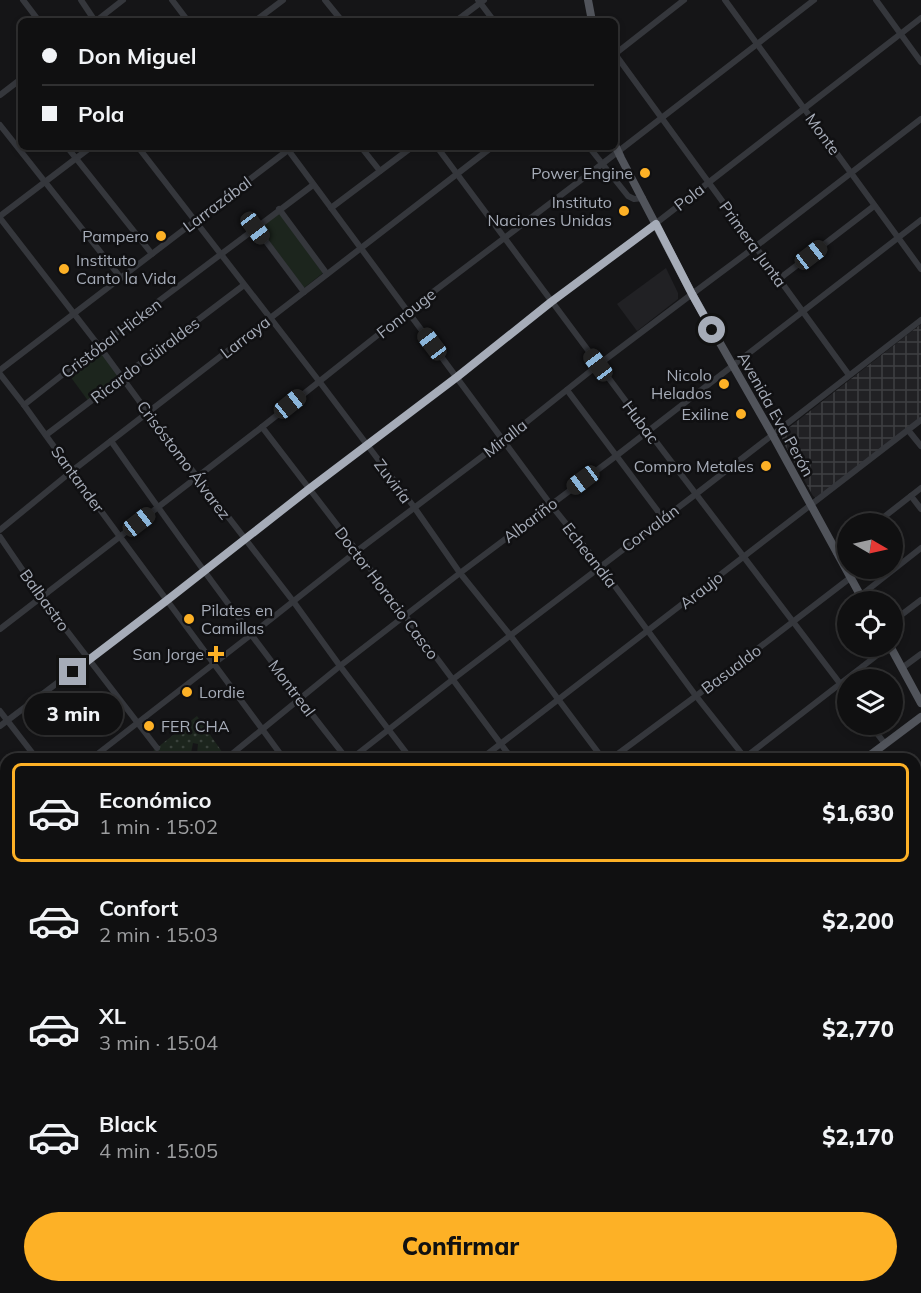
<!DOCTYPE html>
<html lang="es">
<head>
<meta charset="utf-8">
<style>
  body { margin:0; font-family:Mulish,sans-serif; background:#1e1e1f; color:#f1f3f6; height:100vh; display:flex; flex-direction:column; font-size:22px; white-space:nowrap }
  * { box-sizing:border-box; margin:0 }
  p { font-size:20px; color:#9c9d9f }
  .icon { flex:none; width:33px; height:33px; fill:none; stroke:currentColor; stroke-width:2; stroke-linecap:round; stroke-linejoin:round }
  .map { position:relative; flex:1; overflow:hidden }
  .sheet { position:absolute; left:0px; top:753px; width:921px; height:540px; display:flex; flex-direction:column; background:#101011; border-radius:18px 18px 0 0; box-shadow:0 3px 9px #0003,0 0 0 2px #303031 }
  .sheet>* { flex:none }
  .top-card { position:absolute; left:18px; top:18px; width:600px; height:132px; border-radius:9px; box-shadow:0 3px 9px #0003,0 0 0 2px #303031; display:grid; align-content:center; height:132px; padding:0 24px; background:#101011 }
  .needle { width:39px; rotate:99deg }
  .tools { position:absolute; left:837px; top:513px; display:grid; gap:12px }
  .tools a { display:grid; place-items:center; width:66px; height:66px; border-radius:50%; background:#101011; box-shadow:0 3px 9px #0003,0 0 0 2px #303031; font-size:30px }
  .end { position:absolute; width:27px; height:27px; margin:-14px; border:8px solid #a6acb8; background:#111; box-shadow:0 0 0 3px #111 }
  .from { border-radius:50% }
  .bubble { position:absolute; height:42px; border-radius:21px; background:#101011; box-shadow:0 3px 9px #0003,0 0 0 2px #303031; font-size:20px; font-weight:800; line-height:42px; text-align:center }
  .car { position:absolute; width:18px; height:36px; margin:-18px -9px; border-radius:8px; box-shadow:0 0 4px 2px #0007; background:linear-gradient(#222 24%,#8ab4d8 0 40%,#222 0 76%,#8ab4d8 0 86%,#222 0) }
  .top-card b { display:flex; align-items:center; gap:21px; height:57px; font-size:22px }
  .top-card b+b { border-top:2px solid #303031 }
  .top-card i { width:15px; height:15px; background:#f1f3f6 }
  ul { padding:10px 0 0; list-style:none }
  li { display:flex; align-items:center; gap:18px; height:99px; margin:0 12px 9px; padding:0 12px; border:3px solid transparent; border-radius:9px }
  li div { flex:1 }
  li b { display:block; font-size:22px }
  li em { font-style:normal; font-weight:800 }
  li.current { border-color:#fdb126 }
  li>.icon { width:54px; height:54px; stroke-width:1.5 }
  .primary-button { display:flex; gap:12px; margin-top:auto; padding:12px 24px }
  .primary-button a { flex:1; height:69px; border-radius:36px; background:#fdb126; color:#111; font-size:24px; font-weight:800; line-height:69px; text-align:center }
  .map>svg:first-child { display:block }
  .built { fill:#212124 }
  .industrial { fill:url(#industrial-grid) }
  .grass { fill:url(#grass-dots) }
  .park { fill:#1c251d }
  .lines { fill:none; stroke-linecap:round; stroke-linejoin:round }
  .minor { stroke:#35373c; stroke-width:6 }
  .major { stroke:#51545b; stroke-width:8 }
  .highway { stroke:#61656d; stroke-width:9 }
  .route { stroke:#a6acb8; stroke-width:8 }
  .poi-dot { fill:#fdb126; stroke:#101012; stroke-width:2 }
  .labels { text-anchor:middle; stroke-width:5; stroke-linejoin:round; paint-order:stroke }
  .street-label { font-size:16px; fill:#a6acb8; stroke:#101012 }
  .poi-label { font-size:16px; fill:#a6acb8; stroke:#101012; text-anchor:end }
</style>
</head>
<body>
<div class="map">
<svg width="921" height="1293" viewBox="0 0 921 1293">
  <defs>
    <pattern id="industrial-grid" width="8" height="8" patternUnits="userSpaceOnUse" patternTransform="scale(1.5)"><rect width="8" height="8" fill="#212124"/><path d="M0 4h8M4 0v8" fill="none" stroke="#3e3f42"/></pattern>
    <pattern id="grass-dots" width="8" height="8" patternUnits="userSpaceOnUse" patternTransform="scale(1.5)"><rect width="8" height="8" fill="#1c251d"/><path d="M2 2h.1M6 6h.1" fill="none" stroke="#3a423c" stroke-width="1.8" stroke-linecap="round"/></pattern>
  </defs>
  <rect width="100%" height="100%" fill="#151517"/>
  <g class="built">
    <polygon points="666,268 678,293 678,299 637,331 617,304"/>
    <polygon points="0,1264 6,1271 6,1287 19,1287 24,1293 0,1293"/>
  </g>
  <polygon class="industrial" points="921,324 921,418 816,498 813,496 782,440 782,433"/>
  <g class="grass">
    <polygon points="197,716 227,759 223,755 217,759 203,759 203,755 197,754 198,744 193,743 191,753 184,753 183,758 188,759 143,759"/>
    <polygon points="336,1287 374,1287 368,1292 369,1293 328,1293"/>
  </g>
  <g class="park">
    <polygon points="279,213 323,273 304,288 259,228"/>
    <polygon points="99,346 121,377 89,402 67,372"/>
    <polygon points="225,1287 314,1287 306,1293 225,1293"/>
  </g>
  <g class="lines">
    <g class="minor">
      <polyline points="23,0 39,21"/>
      <polyline points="81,0 95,21"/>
      <polyline points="172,0 188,21"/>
      <polyline points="325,0 342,21"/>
      <polyline points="478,0 494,21"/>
      <polyline points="725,0 921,269"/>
      <polyline points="876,0 921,62"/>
      <polyline points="96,21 123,0"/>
      <polyline points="255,21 283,0"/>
      <polyline points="456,21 484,0"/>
      <polyline points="615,54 849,375"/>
      <polyline points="615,54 684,0"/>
      <polyline points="0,95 21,79"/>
      <polyline points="0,125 121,278"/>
      <polyline points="67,147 152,254"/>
      <polyline points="138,147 319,381 414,507 460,573 510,635 603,759"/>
      <polyline points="286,147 551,505 600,566 696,696 746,759"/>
      <polyline points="361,147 380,171"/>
      <polyline points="437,147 648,431 848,694"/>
      <polyline points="589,147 628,196 634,199 643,198"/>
      <polyline points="331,208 412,147"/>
      <polyline points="279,209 327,274"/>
      <polyline points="0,216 91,147"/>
      <polyline points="0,218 99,346 148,413 293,601 340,666 411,759"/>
      <polyline points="256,228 304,292"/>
      <polyline points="779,279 874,206"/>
      <polyline points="0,370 292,147"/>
      <path d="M0,374L24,405C109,524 198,641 284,759"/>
      <polyline points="567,390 663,518"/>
      <polyline points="24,405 99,346 313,185"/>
      <polyline points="262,427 357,551 512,759"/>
      <polyline points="908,430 921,446"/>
      <polyline points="46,435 244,285"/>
      <path d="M111,441C187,549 265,656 347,759"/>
      <polyline points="911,496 921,509"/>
      <polyline points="875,524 921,488"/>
      <polyline points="0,530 72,471 492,147"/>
      <polyline points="0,537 41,597 157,748"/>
      <polyline points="836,553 848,544"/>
      <polyline points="860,596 921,548"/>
      <polyline points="892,622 921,600"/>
      <polyline points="0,629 262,427 408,311 602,164 814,0"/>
      <polyline points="902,668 921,654"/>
      <polyline points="0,711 37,759"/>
      <polyline points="870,724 885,744"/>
      <polyline points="0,726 166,601 244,539 457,377 551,302 655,224 921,18"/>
      <polyline points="227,758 340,666 460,573 616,456 921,220"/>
      <polyline points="91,759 252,634 357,551 504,440 598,365 692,294 755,247 921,119"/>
      <polyline points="351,759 452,680 696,494 921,320"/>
      <polyline points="481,759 921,420"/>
      <polyline points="611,759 696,696 850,578"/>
      <polyline points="743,759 889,646"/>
      <polyline points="0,785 6,787"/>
      <polyline points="915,800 921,795"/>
      <polyline points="915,839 921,847"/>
      <polyline points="915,885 921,881"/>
      <polyline points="0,886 6,893"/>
      <polyline points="0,927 6,923"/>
      <polyline points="915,969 921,976"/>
      <polyline points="915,1017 921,1012"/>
      <polyline points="0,1029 6,1025"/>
      <polyline points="0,1075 6,1082"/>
      <polyline points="0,1131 6,1126"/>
      <polyline points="915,1151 921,1158"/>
      <polyline points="915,1173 921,1167"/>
      <polyline points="915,1202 921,1205"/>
      <polyline points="0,1233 6,1228"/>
      <polyline points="0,1253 6,1260"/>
      <polyline points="915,1257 921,1252"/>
      <polyline points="28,1287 33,1293"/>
      <polyline points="409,1287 418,1293"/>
      <polyline points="431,1287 436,1293"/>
      <polyline points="718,1287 729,1293"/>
      <polyline points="885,1287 895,1293"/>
      <polyline points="52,1293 59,1287"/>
      <polyline points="166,1293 173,1287"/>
      <polyline points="398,1293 405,1287"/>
    </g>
    <g class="major">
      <polyline points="588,0 592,21"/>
      <polyline points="615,145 621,158 692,294 772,434 864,602"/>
      <polyline points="890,646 921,703"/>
      <polyline points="865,759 921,717"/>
      <polyline points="217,1287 217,1293"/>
      <polyline points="195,1293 204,1287"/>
      <polyline points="313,1293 320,1287"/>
    </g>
    <g class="highway">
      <polyline points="0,828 6,831"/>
      <polyline points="0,850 6,854"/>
      <polyline points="780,1287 791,1293"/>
      <polyline points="822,1287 833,1293"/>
    </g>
  </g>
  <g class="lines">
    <polyline class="route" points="73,672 166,601 309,489 457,377 551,302 656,224 692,294 712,330"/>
  </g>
  <g class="poi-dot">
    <circle cx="645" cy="173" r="6"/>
    <circle cx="624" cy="211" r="6"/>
    <circle cx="161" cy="236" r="6"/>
    <circle cx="64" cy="269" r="6"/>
    <circle cx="724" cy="384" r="6"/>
    <circle cx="741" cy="414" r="6"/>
    <circle cx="766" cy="466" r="6"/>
    <circle cx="189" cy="619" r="6"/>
    <path d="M213 645h6v6h6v6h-6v6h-6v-6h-6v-6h6z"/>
    <circle cx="187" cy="692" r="6"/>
    <circle cx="149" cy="726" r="6"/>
  </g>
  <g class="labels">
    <g class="street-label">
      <text transform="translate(823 134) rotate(54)" y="6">Monte</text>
      <text transform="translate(689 197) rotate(-38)" y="6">Pola</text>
      <text transform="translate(217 204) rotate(-37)" y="6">Larrazábal</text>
      <text transform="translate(753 244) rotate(54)" y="6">Primera Junta</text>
      <text transform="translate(406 313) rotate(-38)" y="6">Fonrouge</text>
      <text transform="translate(245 337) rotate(-38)" y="6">Larraya</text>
      <text transform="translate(111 338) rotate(-37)" y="6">Cristóbal Hicken</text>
      <text transform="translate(145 360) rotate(-37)" y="6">Ricardo Güiraldes</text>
      <text transform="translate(776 414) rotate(61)" y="6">Avenida Eva Perón</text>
      <text transform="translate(641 422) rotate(53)" y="6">Hubac</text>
      <text transform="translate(505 438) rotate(-38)" y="6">Miralla</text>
      <text transform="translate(184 460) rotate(53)" y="6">Crisóstomo Álvarez</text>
      <text transform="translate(78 479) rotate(54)" y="6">Santander</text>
      <text transform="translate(393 481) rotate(53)" y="6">Zuviría</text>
      <text transform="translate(530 520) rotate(-37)" y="6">Albariño</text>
      <text transform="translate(650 528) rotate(-37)" y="6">Corvalán</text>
      <text transform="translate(590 555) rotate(52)" y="6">Echeandía</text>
      <text transform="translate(701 590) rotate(-38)" y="6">Araujo</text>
      <text transform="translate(387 593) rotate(53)" y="6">Doctor Horacio Casco</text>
      <text transform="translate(45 600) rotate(54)" y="6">Balbastro</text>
      <text transform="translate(731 669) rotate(-37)" y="6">Basualdo</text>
      <text transform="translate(292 688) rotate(53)" y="6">Montreal</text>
    </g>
    <g class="poi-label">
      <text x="633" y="179">Power Engine</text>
      <text x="612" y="208">Instituto<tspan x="612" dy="18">Naciones Unidas</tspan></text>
      <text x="149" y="242">Pampero</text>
      <text x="76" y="266" text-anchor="start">Instituto<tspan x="76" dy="18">Canto la Vida</tspan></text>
      <text x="712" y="381">Nicolo<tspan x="712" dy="18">Helados</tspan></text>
      <text x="729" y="420">Exiline</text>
      <text x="754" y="472">Compro Metales</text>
      <text x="201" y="616" text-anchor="start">Pilates en<tspan x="201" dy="18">Camillas</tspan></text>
      <text x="204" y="660">San Jorge</text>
      <text x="199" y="698" text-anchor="start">Lordie</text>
      <text x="161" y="732" text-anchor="start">FER CHA</text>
    </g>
  </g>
</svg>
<div class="tools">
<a><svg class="needle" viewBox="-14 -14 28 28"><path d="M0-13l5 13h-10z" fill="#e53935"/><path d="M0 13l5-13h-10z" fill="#9c9d9f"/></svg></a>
<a><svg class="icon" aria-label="locate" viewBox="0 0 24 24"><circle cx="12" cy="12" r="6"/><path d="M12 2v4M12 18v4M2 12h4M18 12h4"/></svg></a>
<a><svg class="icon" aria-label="layers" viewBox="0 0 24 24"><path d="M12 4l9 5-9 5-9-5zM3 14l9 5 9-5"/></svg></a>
</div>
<i class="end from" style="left:712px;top:330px"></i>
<i class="end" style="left:73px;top:672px"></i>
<div class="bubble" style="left:24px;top:693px;width:99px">3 min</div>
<i class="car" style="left:255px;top:228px;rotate:143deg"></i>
<i class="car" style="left:811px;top:255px;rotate:52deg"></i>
<i class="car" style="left:432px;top:344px;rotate:323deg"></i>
<i class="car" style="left:598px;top:365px;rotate:323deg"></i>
<i class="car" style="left:290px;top:404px;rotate:51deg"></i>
<i class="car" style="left:583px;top:480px;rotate:233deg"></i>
<i class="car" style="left:139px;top:522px;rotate:52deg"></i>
<div class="top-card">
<b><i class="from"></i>Don Miguel</b>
<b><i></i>Pola</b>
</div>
<section class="sheet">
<ul>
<li class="current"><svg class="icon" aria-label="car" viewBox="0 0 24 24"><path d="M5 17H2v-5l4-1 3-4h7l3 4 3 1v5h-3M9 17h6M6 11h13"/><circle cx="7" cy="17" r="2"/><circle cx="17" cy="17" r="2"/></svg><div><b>Económico</b><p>1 min · 15:02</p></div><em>$1,630</em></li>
<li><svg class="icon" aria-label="car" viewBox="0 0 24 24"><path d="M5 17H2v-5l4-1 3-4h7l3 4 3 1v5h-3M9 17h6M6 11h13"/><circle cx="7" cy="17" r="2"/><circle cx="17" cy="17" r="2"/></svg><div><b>Confort</b><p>2 min · 15:03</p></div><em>$2,200</em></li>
<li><svg class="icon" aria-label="car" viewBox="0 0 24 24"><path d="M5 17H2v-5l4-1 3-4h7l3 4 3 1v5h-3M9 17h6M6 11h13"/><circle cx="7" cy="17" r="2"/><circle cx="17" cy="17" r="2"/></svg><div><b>XL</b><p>3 min · 15:04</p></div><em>$2,770</em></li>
<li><svg class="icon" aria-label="car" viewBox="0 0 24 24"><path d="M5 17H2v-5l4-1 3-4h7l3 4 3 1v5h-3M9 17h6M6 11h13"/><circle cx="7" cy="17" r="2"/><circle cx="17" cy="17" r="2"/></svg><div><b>Black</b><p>4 min · 15:05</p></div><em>$2,170</em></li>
</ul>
<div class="primary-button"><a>Confirmar</a></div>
</section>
</div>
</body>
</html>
